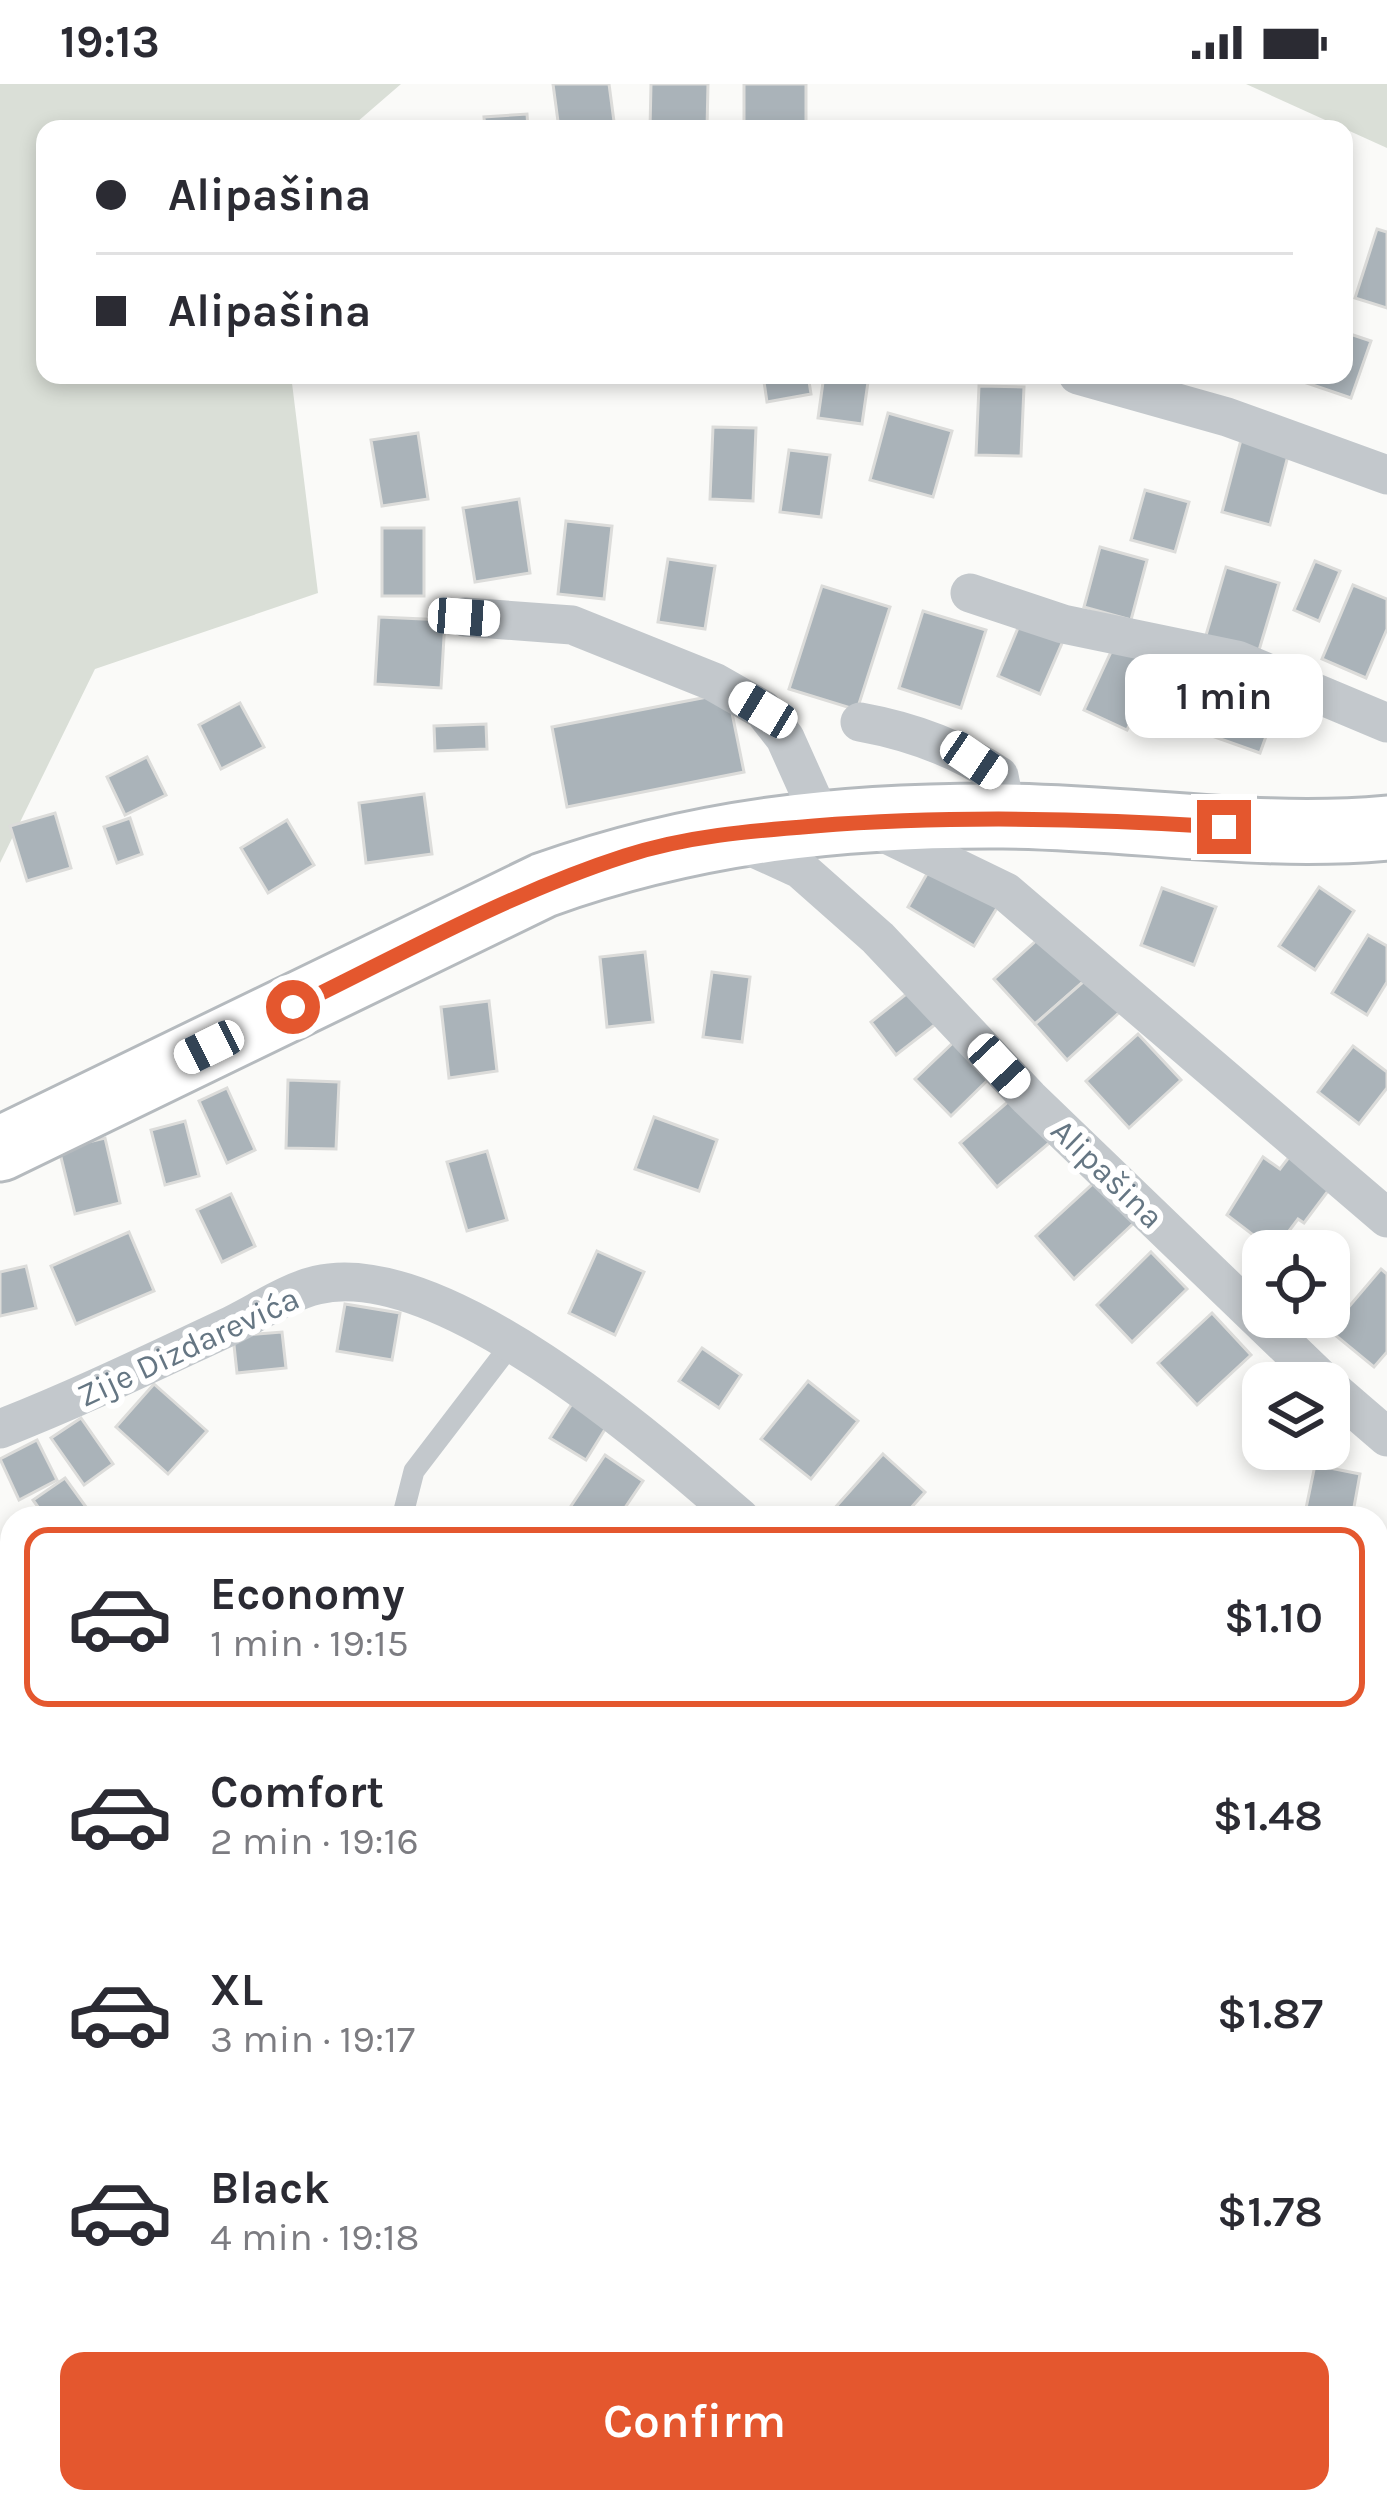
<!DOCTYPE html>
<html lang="en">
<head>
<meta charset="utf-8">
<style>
  body { margin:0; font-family:Karla,sans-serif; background:#f2f2f3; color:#2b2b33; height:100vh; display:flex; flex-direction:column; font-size:45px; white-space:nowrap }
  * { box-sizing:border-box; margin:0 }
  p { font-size:39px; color:#7c7c81 }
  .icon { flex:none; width:66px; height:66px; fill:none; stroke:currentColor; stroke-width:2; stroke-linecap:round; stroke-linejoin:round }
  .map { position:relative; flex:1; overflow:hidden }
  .side { position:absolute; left:0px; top:1422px; width:1389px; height:1008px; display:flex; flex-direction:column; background:#fff; border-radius:36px 36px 0 0; box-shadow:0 6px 18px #0003 }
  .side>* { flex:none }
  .banner { position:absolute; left:36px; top:36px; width:1317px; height:264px; border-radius:24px; box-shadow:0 6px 18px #0003; display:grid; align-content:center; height:264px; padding:0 60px; background:#fff }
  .controls { position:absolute; left:1242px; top:1146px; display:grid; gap:24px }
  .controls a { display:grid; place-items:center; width:108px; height:108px; border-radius:24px; background:#fff; box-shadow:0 6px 18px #0003; font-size:60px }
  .end { position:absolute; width:54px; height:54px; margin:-27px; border:15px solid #e4572e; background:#fff; box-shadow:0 0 0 6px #fff }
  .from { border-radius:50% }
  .bubble { position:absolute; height:84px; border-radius:24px; background:#fff; box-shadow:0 6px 18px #0003; font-size:39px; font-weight:600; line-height:84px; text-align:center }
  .car { position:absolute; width:36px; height:72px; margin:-36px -18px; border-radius:15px; box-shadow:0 0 9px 3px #0007; background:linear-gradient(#fff 24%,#345 0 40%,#fff 0 76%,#345 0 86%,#fff 0) }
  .banner b { display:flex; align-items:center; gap:42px; height:114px; font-size:45px }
  .banner b+b { border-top:3px solid #e1e1e2 }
  .banner i { width:30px; height:30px; background:#2b2b33 }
  ul { padding:21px 0 0; list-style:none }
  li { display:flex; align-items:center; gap:36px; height:180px; margin:0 24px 18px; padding:0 36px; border:6px solid transparent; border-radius:24px }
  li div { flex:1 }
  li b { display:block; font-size:45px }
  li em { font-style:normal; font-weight:600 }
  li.current { border-color:#e4572e }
  li>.icon { width:108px; height:108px; stroke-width:1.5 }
  .cta { display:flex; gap:24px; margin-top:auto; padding:24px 60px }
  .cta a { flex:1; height:138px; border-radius:24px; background:#e4572e; color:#fff; font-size:48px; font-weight:600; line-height:138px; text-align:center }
  .status { display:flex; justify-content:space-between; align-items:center; height:84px; padding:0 60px; background:#fff; direction:ltr }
  .status svg { height:33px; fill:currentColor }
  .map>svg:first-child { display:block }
  .green { fill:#dadfd7 }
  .building { fill:#aab3b9; stroke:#dcdcda; stroke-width:3 }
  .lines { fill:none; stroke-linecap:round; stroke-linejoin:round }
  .primary-casing { stroke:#b5babe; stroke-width:69 }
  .service { stroke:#c3c8cc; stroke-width:21 }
  .minor { stroke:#c3c8cc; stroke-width:39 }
  .primary { stroke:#fff; stroke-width:63 }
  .route { stroke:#e4572e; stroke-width:15 }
  .labels { text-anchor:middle; stroke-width:12; stroke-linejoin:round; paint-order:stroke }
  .street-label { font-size:33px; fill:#657683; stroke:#fff }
</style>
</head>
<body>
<div class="status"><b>19:13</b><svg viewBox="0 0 49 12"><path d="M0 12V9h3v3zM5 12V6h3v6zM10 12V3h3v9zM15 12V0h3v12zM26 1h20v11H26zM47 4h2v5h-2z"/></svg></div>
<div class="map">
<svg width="1387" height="2430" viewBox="0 0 1387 2430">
  <rect width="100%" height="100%" fill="#fafaf8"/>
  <g class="green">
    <polygon points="0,0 401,0 349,45 45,45 45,291 291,291 318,509 95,585 0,779"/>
    <polygon points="1246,0 1387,0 1387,64"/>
  </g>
  <g class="building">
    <polygon points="553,0 609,0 615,45 559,45"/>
    <polygon points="651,0 708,0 707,45 650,45"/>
    <rect x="744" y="0" width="62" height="45"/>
    <polygon points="527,30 528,45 485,45 484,33"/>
    <polygon points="1377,145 1387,148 1387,224 1355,214"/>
    <polygon points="1344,248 1371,257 1351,314 1298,296 1300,291 1344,291"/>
    <polygon points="763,291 808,291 811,310 767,318"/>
    <polygon points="824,291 869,291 862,340 818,334"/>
    <polygon points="979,302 1024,303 1021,372 976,371"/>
    <polygon points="888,329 952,347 933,413 870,396"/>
    <polygon points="713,343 756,344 753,417 710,415"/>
    <polygon points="418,349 428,415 382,422 371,356"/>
    <polygon points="1242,352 1290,364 1270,441 1222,428"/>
    <polygon points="789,366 830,371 821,433 780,428"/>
    <polygon points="1145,406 1189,418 1175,468 1131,456"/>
    <polygon points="519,415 530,489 475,498 463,424"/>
    <polygon points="566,437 612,442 604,515 558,510"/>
    <rect x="382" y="444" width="42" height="68"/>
    <polygon points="1100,463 1147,476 1131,536 1084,523"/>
    <polygon points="668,475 715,482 705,545 658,538"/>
    <polygon points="1315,477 1340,487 1319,537 1294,526"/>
    <polygon points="1226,483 1279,499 1257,573 1204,558"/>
    <polygon points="1353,501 1387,515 1387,545 1366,594 1322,575"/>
    <polygon points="822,502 890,523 857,626 789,605"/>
    <polygon points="923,527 986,546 961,624 899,604"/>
    <polygon points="1023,532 1066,550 1040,610 998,592"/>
    <polygon points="379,533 445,536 441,604 375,600"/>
    <polygon points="1116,557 1159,577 1127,646 1084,626"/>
    <polygon points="1222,581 1284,603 1260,669 1198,647"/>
    <polygon points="728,609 744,688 567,723 552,643"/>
    <polygon points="240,619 264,663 221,685 199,641"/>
    <polygon points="486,640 487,665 435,667 434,642"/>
    <polygon points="147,673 166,711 125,731 107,693"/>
    <polygon points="424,710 432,770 366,779 359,719"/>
    <polygon points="55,729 71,784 27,797 10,742"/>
    <polygon points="130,734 142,770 117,779 104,743"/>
    <polygon points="287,736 314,781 268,809 241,764"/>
    <polygon points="936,774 1003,814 974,862 908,823"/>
    <polygon points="1319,803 1354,827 1315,886 1279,862"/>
    <polygon points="1162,804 1216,823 1194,881 1141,861"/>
    <polygon points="1049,845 1091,891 1035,940 994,895"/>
    <polygon points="1368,851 1387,862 1387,898 1367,931 1332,909"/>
    <polygon points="645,868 653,938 607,943 600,873"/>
    <polygon points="712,888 750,893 742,958 703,953"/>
    <polygon points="1091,891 1122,926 1067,976 1035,940"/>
    <polygon points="915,903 941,936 896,971 871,938"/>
    <polygon points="489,917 497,987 449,994 441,923"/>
    <polygon points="1138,950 1181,996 1129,1044 1086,997"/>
    <polygon points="961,951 997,987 951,1032 915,995"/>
    <polygon points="1353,962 1387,988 1387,1004 1359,1040 1318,1008"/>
    <polygon points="288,996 339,998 336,1065 286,1064"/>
    <polygon points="227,1004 255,1066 227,1079 199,1017"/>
    <polygon points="1017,1010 1054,1055 997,1103 960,1059"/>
    <polygon points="654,1033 717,1056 699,1107 635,1085"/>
    <polygon points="185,1037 199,1092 165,1101 151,1046"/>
    <polygon points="105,1054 120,1119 75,1130 59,1065"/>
    <polygon points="1296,1064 1337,1095 1304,1139 1298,1135 1274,1167 1227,1131 1263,1073 1280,1085"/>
    <polygon points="487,1067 507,1136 467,1147 447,1078"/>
    <polygon points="1097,1096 1135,1138 1074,1195 1036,1152"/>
    <polygon points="231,1110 255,1162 222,1178 197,1126"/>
    <polygon points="129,1148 154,1207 76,1240 51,1182"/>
    <polygon points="597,1167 644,1188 615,1251 569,1229"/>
    <polygon points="1151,1168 1187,1205 1132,1258 1097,1221"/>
    <polygon points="26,1182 36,1224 0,1232 0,1188"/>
    <polygon points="1381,1185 1387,1190 1387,1268 1374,1283 1329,1246"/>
    <polygon points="345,1220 400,1229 392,1276 337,1267"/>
    <polygon points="1212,1229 1251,1271 1197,1321 1158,1279"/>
    <polygon points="282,1248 286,1284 237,1289 233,1252"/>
    <polygon points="702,1264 741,1291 719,1324 679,1297"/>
    <polygon points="808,1297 858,1337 811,1395 761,1355"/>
    <polygon points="154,1300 207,1347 168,1390 116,1343"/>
    <polygon points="577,1312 612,1334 586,1376 550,1354"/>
    <polygon points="81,1334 113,1380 84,1401 51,1354"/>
    <polygon points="37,1356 57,1396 19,1416 0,1375"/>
    <polygon points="883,1370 925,1408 902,1434 841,1434 833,1426"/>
    <polygon points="605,1371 643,1397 618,1434 563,1434"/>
    <polygon points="1315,1381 1360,1390 1352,1434 1304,1434"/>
    <polygon points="65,1394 94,1434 46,1434 33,1416"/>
    <polygon points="12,1680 12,1746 7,1750 0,1740 0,1690"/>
    <polygon points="1379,1816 1387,1822 1387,1913 1377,1905"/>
    <polygon points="175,2418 233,2418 236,2422 226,2430 185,2430"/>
    <polygon points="445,2418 503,2418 516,2430 435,2430"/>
    <polygon points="794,2418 869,2418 872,2422 861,2430 803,2430"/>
  </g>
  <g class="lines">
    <defs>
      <path id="primary" d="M0,1065L544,801C695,747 843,731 1003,732C1131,733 1259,756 1387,744"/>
    </defs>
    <use href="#primary" class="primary-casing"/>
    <g class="service">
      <polyline points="402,1434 414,1387 512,1259"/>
      <polyline points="1377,2069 1387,2112"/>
    </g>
    <g class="minor">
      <polyline points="1078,291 1227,333 1387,391"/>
      <polyline points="970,509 1063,540 1237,576 1387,639"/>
      <polyline points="465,533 572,541 714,598 763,626 785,654 824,741"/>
      <path d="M860,638C910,647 957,664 999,692L1007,732"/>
      <polyline points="874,744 1006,808 1387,1134"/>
      <polyline points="732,754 800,785 878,854 1029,1014 1325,1299"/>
      <polyline points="1329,1303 1387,1353"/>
      <path d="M0,1345C77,1315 151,1279 226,1244C254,1231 287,1208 317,1201C440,1172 652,1357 740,1434"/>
      <polyline points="1377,1561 1387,1515"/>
      <polyline points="1377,1999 1387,1992"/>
      <polyline points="661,2430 680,2418"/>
    </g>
    <use href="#primary" class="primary"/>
  </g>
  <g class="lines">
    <path class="route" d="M293,923C402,870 510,809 625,772C686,752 750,747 814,742C951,731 1087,734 1224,743"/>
  </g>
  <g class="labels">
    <g class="street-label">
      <text transform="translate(1108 1089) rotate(44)" y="12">Alipašina</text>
      <text transform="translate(188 1262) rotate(-25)" y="12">Zije Dizdarevića</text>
    </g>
  </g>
</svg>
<div class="controls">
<a><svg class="icon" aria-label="locate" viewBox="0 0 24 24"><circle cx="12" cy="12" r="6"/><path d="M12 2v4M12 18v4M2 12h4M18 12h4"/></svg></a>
<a><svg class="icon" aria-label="layers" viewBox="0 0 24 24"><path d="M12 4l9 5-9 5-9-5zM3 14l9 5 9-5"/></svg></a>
</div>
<i class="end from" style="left:293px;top:923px"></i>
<i class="end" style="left:1224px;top:743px"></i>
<div class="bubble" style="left:1125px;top:570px;width:198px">1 min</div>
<i class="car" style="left:464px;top:533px;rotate:94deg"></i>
<i class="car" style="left:763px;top:626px;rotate:301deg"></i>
<i class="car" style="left:974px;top:676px;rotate:124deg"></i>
<i class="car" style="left:209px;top:963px;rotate:244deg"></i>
<i class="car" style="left:999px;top:982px;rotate:137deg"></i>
<div class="banner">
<b><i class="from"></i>Alipašina</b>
<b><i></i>Alipašina</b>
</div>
<section class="side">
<ul>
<li class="current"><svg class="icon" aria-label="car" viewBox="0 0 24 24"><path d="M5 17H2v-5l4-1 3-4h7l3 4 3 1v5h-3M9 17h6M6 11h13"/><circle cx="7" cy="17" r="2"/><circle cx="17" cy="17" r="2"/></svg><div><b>Economy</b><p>1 min · 19:15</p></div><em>$1.10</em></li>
<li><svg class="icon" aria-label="car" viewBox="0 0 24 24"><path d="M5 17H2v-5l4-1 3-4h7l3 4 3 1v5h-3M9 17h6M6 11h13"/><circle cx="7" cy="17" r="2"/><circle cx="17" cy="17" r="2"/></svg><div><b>Comfort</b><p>2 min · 19:16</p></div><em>$1.48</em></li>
<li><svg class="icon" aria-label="car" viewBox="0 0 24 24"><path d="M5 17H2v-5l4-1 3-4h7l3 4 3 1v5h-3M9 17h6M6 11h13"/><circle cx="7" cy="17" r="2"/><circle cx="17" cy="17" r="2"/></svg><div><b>XL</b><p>3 min · 19:17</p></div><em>$1.87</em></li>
<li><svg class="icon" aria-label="car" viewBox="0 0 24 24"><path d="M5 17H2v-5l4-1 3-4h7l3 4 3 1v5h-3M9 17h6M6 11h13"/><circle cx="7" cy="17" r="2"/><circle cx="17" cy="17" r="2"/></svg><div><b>Black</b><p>4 min · 19:18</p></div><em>$1.78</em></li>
</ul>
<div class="cta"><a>Confirm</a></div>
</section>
</div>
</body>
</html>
